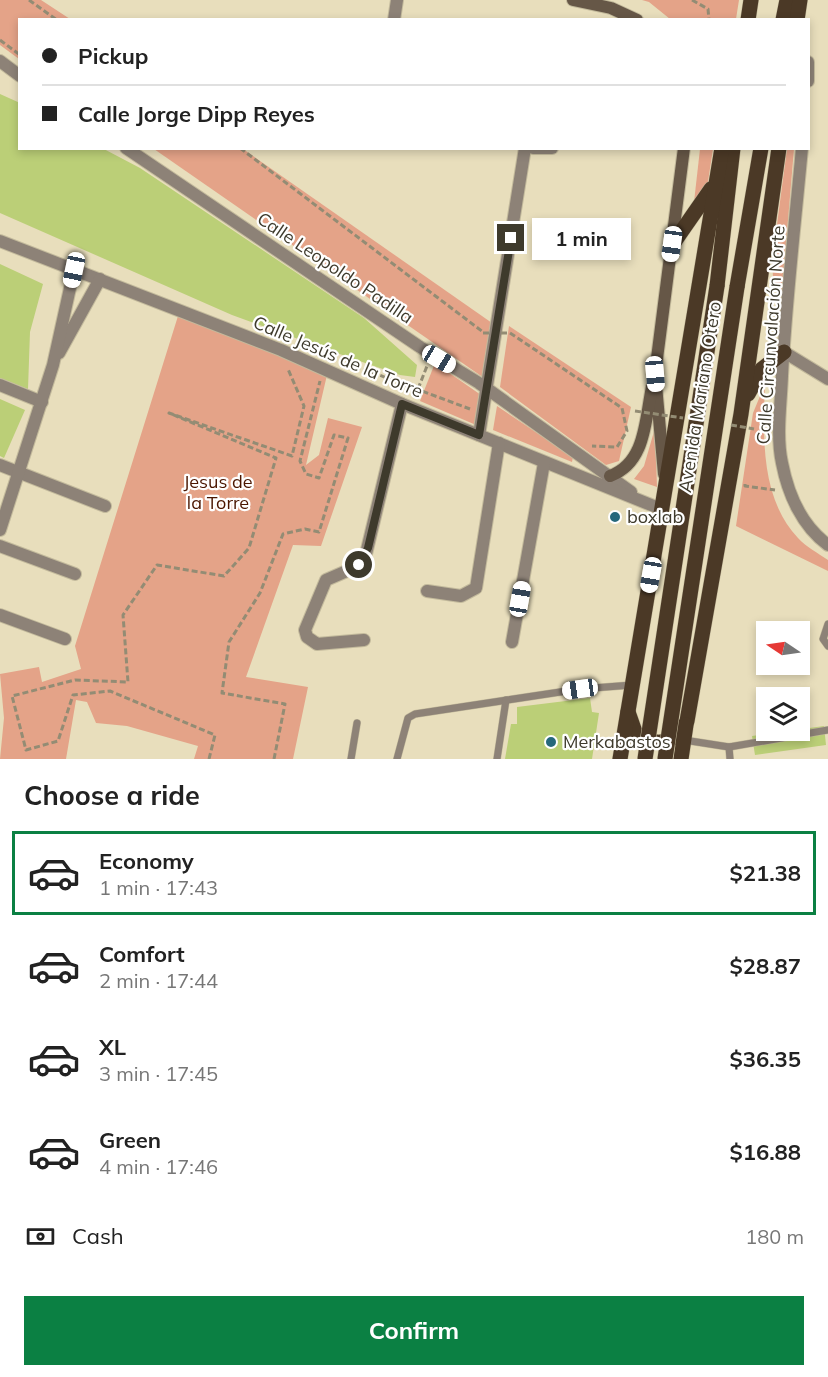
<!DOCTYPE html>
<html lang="en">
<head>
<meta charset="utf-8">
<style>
  body { margin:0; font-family:Mulish,sans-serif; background:#f6f6f6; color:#222; height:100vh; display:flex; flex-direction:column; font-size:22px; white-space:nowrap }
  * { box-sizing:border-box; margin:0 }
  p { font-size:20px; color:#767676 }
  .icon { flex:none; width:33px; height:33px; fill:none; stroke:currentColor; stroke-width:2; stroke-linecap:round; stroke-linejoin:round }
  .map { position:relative; height:759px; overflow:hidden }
  .sheet { display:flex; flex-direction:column; background:#fff; flex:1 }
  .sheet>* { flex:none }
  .top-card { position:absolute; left:18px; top:18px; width:792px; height:132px; border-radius:0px; box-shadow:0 3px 9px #0003; display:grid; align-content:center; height:132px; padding:0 24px; background:#fff }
  .needle { width:39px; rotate:283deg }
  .tools { position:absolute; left:756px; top:621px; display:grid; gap:12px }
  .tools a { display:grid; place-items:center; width:54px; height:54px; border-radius:0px; background:#fff; box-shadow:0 3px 9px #0003; font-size:30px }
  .end { position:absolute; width:27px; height:27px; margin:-14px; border:8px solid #3e3a2c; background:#fff; box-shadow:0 0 0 3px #fff }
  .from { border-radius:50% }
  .bubble { position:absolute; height:42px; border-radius:0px; background:#fff; box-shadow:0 3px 9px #0003; font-size:20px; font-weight:700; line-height:42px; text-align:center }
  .car { position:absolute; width:18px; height:36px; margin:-18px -9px; border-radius:8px; box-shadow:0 0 4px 2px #0007; background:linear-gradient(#fff 24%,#345 0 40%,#fff 0 76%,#345 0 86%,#fff 0) }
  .top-card b { display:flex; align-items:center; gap:21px; height:57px; font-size:22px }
  .top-card b+b { border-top:2px solid #e0e0e0 }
  .top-card i { width:15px; height:15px; background:#222 }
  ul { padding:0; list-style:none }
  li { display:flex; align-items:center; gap:18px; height:84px; margin:0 12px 9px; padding:0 12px; border:3px solid transparent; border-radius:0px }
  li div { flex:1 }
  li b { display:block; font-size:22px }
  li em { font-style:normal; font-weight:700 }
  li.selected { border-color:#0b8043 }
  li>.icon { width:54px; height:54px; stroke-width:1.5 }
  h2 { padding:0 24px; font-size:27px; line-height:72px }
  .pay { display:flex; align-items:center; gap:15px; height:66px; padding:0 24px; font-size:22px }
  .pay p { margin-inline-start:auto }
  .button { display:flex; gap:12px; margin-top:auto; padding:12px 24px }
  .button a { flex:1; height:69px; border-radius:0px; background:#0b8043; color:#fff; font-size:24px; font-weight:700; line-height:69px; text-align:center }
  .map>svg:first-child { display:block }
  .green { fill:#e4a388 }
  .building { fill:#bbcf77 }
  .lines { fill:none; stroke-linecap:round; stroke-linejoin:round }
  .service-casing { stroke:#c3ba9c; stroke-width:8 }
  .minor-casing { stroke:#c3ba9c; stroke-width:14 }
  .secondary-casing { stroke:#c3ba9c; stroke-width:14 }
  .primary-casing { stroke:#c3ba9c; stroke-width:16 }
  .path { stroke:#938c74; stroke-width:3; stroke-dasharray:6 3; stroke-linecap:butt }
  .service { stroke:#8d8277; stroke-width:7 }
  .minor { stroke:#8d8277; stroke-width:12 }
  .secondary { stroke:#665747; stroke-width:12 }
  .primary { stroke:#4b3926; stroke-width:15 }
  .primary-bridge-casing { stroke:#c3ba9c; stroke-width:16; stroke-linecap:butt }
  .path-bridge { stroke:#938c74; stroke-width:3; stroke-dasharray:6 3; stroke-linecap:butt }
  .primary-bridge { stroke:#4b3926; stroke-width:15 }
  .route { stroke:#3e3a2c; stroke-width:8 }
  .poi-dot { fill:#26687b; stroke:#fff; stroke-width:2 }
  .labels { text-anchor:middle; stroke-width:4.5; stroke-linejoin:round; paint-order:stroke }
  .street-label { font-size:18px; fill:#3e3a2c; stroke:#fff }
  .park-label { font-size:18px; fill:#4b1600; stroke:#fff }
  .poi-label { font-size:18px; fill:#3e3a2c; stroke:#fff; text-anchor:start }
</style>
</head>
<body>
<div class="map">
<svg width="828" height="759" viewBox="0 0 828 759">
  <rect width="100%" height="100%" fill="#e8debc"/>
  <g class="green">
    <polygon points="0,0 41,0 70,19 20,20 19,59 0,45"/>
    <polygon points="642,0 739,0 736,19 670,19 649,2"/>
    <polygon points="154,149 243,149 492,323 484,378"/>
    <polygon points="700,149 713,149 707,188 694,202"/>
    <polygon points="787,149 794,149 782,291 774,291 772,262"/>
    <polygon points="178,316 327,375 306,465 319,455 328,418 362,427 321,546 293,545 246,677 308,687 293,759 194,759 198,746 127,726 96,723 87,702 76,700 66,759 0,759 4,718 0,674 39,667 42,682 81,669 75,646"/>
    <polygon points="509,326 631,407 619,461 606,465 500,387"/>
    <polygon points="435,363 481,395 476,425 420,401"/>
    <path d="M765,384C763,435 760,498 798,538C806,547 818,553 828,560V571L736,526L753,413Z"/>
    <polygon points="497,406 573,457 572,462 493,430"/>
    <polygon points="655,428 657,487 634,479 644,466"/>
  </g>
  <g class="building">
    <polygon points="0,94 20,103 20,148 102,148 140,168 364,318 417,365 415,377 400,375 348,357 232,315 0,213"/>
    <polygon points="0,264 43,284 30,332 28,389 0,378"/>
    <polygon points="0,399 25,410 4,458 0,456"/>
    <polygon points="590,698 592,712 599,713 592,759 505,759 511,724 517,724 517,707"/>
    <polygon points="824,726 826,745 755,755 752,736"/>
  </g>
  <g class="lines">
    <defs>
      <g id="service">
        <polyline points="828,624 823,639 828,646"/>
        <polyline points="684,740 729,747 828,730"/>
        <polyline points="729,747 730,759"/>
        <polyline points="351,759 357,723"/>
        <polyline points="397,759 408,718 415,714 580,689 632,685"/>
        <polyline points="497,759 506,700"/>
      </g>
      <g id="minor">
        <polyline points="394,20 397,0"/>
        <polyline points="0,61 20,76"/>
        <polyline points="808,62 808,81"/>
        <polyline points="126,148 420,347 479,383 631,492"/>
        <polyline points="533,148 552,148"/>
        <path d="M802,148C795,224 786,300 782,376C781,404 776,436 782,463C788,494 802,526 828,545"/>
        <polyline points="0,241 281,350 402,404 661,509"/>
        <polyline points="784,352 828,379"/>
        <polyline points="59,353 100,279"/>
        <polyline points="0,385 42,402"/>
        <polyline points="479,435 525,148"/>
        <polyline points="0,465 105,506"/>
        <polyline points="0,530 53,365 74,270"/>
        <polyline points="0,546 75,574"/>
        <polyline points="427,591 461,596 476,588 499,443"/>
        <polyline points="0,615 65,639"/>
        <polyline points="364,640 317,644 307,637 305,630 326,580 356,567 365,558 402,404"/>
        <polyline points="512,642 544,463"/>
      </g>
      <g id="secondary">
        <polyline points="573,0 611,8 637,20"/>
        <polyline points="664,474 655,374 684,148"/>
        <path d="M610,476C646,463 645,420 652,387"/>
      </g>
      <g id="primary">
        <polyline points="748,20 751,0"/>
        <polyline points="783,20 787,0"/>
        <polyline points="797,20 800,0"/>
        <polyline points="672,245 711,189"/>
        <polyline points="717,286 733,148"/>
        <polyline points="737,287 761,148"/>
        <polyline points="748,394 762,369 784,352"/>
        <path d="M628,712L635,732C654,749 677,744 687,721L741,414L779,148"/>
        <polyline points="620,759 722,148"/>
        <polyline points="681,759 686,725"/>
      </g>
    </defs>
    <use href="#service" class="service-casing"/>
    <use href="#minor" class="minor-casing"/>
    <use href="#secondary" class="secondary-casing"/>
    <use href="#primary" class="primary-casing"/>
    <g class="path">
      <polyline points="29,0 57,20"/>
      <polyline points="692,0 708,9 709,20"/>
      <polyline points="0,40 20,55"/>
      <polyline points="240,148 483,332"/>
      <polyline points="510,333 622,408 627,431 617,447 592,446"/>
      <polyline points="355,366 470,409"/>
      <polyline points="418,389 427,366"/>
      <polyline points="745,484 745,486 775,490"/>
      <polyline points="209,759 215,735 110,691 73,695 58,741 26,750 12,696 75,680 128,682 123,615 157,565 224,576 249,548 276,458 169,413 292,456 304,406 288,369"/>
      <polyline points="274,759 285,704 222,693 229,642 260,593 283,534 305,529 319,532 348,438 334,435 319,478 306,474 300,461 320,381"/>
    </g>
    <use href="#service" class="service"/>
    <use href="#minor" class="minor"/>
    <use href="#secondary" class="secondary"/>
    <use href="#primary" class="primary"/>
    <defs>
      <g id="primary-bridge">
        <polyline points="645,759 717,286"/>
        <polyline points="665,759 737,287"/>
      </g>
    </defs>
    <use href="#primary-bridge" class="primary-bridge-casing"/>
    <g class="path-bridge">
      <polyline points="483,333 509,333"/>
      <polyline points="635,411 683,418"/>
      <polyline points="731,425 754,429"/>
    </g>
    <use href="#primary-bridge" class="primary-bridge"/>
  </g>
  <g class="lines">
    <polyline class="route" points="359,565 368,548 402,404 479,435 511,238"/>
  </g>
  <g class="poi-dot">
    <circle cx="615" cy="517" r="6"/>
    <circle cx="551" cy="742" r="6"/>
  </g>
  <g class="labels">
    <g class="street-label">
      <text transform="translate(335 268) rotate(34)" y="6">Calle Leopoldo Padilla</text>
      <text transform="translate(771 335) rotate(-86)" y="6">Calle Circunvalación Norte</text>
      <text transform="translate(338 357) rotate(23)" y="6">Calle Jesús de la Torre</text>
      <text transform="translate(700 397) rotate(-81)" y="6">Avenida Mariano Otero</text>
    </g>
    <g class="park-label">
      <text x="218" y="488">Jesus de<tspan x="218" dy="21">la Torre</tspan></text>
    </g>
    <g class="poi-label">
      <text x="627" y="523">boxlab</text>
      <text x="563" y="748">Merkabastos</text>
    </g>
  </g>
</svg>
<div class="tools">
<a><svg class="needle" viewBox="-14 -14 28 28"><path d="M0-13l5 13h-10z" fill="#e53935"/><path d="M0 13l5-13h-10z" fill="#767676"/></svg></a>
<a><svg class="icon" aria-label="layers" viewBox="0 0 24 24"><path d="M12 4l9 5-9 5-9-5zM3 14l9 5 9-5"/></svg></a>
</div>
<i class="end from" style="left:359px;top:565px"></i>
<i class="end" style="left:511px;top:238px"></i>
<div class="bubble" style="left:532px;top:218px;width:99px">1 min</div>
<i class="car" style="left:672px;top:244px;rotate:188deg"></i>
<i class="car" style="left:74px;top:270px;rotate:192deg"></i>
<i class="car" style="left:439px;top:359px;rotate:121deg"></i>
<i class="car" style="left:655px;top:374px;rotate:175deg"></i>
<i class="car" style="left:651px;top:575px;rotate:190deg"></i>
<i class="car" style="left:520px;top:599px;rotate:10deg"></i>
<i class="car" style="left:580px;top:689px;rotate:262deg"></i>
<div class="top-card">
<b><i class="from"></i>Pickup</b>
<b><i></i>Calle Jorge Dipp Reyes</b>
</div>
</div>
<section class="sheet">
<h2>Choose a ride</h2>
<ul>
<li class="selected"><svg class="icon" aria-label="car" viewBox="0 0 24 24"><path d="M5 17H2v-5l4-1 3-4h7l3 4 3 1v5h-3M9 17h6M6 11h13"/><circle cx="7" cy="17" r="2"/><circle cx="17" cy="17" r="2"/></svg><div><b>Economy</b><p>1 min · 17:43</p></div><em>$21.38</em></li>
<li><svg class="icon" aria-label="car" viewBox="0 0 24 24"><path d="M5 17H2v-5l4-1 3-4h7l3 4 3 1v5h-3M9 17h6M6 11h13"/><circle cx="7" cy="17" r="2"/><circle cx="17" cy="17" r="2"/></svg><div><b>Comfort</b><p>2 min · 17:44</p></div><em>$28.87</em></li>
<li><svg class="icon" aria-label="car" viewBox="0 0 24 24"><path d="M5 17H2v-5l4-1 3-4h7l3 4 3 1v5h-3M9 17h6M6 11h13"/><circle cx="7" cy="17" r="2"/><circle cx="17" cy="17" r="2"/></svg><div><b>XL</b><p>3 min · 17:45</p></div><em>$36.35</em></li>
<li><svg class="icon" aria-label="car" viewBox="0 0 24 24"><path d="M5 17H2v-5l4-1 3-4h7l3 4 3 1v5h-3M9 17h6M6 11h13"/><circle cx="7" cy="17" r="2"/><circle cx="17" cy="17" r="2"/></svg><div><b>Green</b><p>4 min · 17:46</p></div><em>$16.88</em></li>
</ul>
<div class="pay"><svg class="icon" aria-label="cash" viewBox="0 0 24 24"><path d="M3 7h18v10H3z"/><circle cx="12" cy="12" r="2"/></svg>Cash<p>180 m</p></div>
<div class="button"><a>Confirm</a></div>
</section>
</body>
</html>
